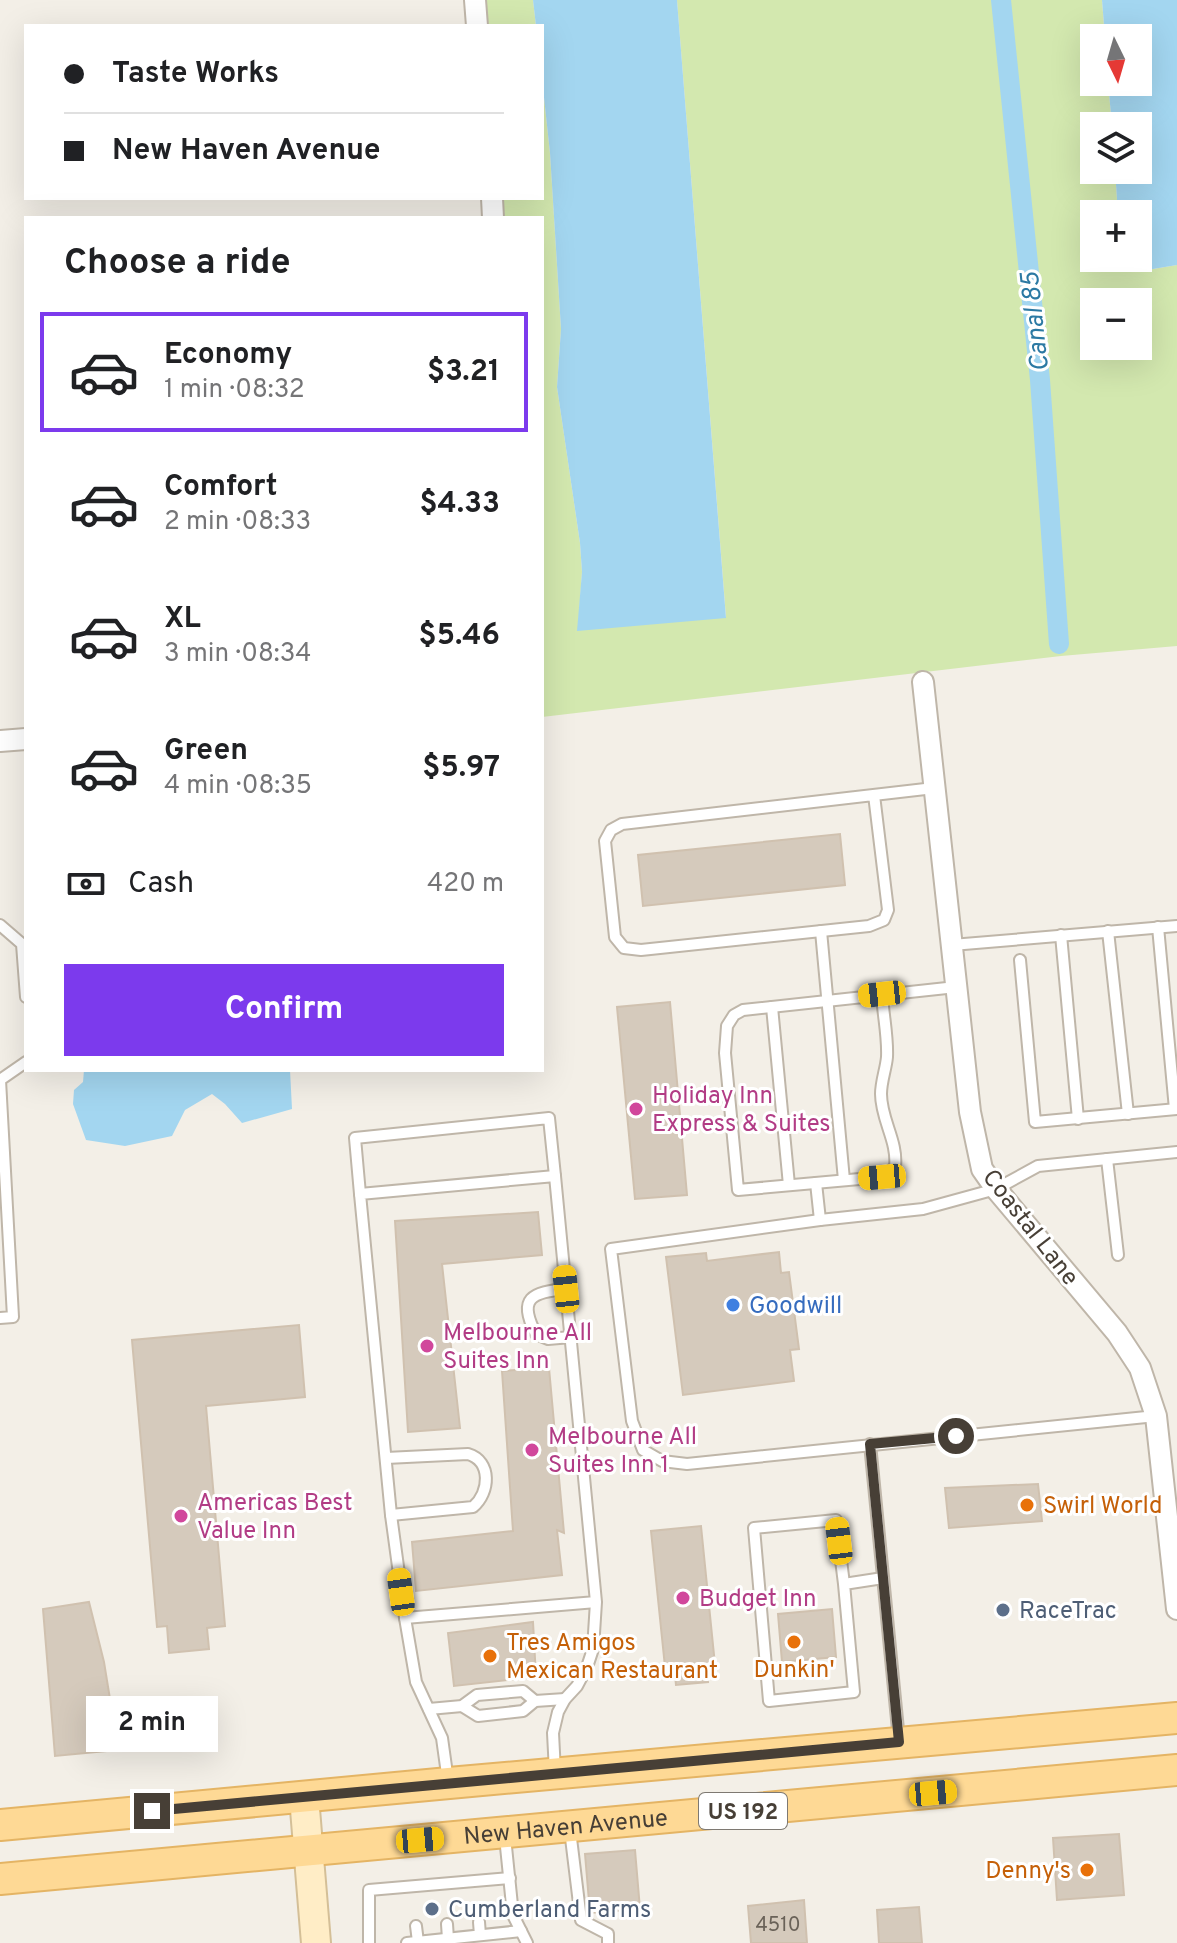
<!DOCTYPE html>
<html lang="en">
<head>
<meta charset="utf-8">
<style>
  body { margin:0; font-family:Overpass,sans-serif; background:#f6f6f6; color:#202124; height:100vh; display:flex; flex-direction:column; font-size:30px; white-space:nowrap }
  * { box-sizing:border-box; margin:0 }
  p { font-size:26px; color:#757577 }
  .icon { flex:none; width:44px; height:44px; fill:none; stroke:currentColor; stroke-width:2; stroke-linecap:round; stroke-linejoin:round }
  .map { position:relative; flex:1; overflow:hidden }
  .details { position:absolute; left:24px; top:216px; width:520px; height:856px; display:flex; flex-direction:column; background:#fff; border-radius:0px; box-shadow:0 8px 32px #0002 }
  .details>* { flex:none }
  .guide { position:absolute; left:24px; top:24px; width:520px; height:176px; border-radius:0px; box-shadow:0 8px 32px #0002; display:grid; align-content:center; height:176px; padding:0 40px; background:#fff }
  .needle { width:52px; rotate:175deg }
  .fabs { position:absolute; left:1080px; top:24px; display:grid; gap:16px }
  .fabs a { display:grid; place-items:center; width:72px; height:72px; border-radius:0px; background:#fff; box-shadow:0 8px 32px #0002; font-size:40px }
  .end { position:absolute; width:36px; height:36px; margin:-18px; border:10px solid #473f36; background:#fff; box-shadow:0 0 0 4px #fff }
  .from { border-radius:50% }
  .bubble { position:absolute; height:56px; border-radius:0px; background:#fff; box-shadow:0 8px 32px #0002; font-size:26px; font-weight:700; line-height:56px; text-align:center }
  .car { position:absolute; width:24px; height:48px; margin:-24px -12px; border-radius:10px; box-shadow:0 0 6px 2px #0007; background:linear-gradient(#f5c518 24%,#345 0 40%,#f5c518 0 76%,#345 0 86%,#f5c518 0) }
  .guide b { display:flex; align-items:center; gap:28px; height:76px; font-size:30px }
  .guide b+b { border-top:2px solid #e0e0e0 }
  .guide i { width:20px; height:20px; background:#202124 }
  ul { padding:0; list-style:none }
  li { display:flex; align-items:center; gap:24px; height:120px; margin:0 16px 12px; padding:0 24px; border:4px solid transparent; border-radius:0px }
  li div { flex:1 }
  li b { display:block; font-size:30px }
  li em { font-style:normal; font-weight:700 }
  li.on { border-color:#7c3aed }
  li>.icon { width:72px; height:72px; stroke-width:1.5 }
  h2 { padding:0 40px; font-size:36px; line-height:96px }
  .pay { display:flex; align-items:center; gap:20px; height:88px; padding:0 40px; font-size:30px }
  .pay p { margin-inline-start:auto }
  .cta { display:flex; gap:16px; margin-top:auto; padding:16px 40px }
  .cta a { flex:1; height:92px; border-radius:0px; background:#7c3aed; color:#fff; font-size:32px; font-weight:700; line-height:92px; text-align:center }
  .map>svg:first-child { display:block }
  .green { fill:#d3e8af; fill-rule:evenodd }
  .water { fill:#a3d6f0 }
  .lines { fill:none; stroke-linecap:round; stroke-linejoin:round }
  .canal { stroke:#a3d6f0; stroke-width:20 }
  .building { fill:#d5cabc; stroke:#d0c1af; stroke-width:2 }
  .lane-casing { stroke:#bfb6a9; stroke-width:14 }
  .street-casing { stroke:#bfb6a9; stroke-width:24 }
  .secondary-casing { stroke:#d4bf97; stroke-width:32 }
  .primary-casing { stroke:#e4b464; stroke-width:34 }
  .lane { stroke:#fff; stroke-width:10 }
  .street { stroke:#fff; stroke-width:20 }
  .secondary { stroke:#ffedc6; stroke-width:28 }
  .primary { stroke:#fed995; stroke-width:30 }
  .route { stroke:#473f36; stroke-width:10 }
  .hotel-dot { fill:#d1479c; stroke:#fff; stroke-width:3 }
  .shop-dot { fill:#3f7fe0; stroke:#fff; stroke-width:3 }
  .food-dot { fill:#e8710a; stroke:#fff; stroke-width:3 }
  .service-dot { fill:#5c6f8a; stroke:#fff; stroke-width:3 }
  .labels { text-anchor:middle; stroke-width:6; stroke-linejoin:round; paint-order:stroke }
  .number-label { font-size:20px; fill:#6a6258 }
  .shield { fill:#fff; stroke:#7e7972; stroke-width:2 }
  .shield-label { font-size:22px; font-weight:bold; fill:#473f36 }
  .hotel-label { font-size:24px; fill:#b23c85; stroke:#fff; text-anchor:start }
  .street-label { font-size:24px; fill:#473f36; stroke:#fff }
  .shop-label { font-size:24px; fill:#366cbe; stroke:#fff; text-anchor:start }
  .food-label { font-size:24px; fill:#c56008; stroke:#fff; text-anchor:start }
  .service-label { font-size:24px; fill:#4e5e75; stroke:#fff; text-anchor:start }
  .water-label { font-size:26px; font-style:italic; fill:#2b79a3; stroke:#fff }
</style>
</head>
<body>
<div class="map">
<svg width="1177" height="1943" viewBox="0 0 1177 1943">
  <rect width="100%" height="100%" fill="#f3efe7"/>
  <g class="green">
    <polygon points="475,0 533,0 536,26 477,26"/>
    <path d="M677,0H1102L1105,38H1094V82H1108L1112,126H1094V170H1115L1118,214H1094V258H1137L1147,270L1177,265V646L1061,656L542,717V218H493L491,198H542V79L550,153L561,329L557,387L580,543L582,572L578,630L726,617ZM1094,302H1138V346H1094Z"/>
  </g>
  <g class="water">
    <polygon points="533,0 677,0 726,618 577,631 582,572 580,543 557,387 561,329 550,153 542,79 542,26 536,26"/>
    <polygon points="1102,0 1177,0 1177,265 1147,270 1137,258 1138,214 1118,214 1115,170 1138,170 1138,126 1112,126 1108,82 1138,82 1138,38 1105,38"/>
    <polygon points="84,1070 290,1070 292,1109 242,1123 225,1104 212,1094 185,1110 172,1136 125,1146 86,1140 73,1104 74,1090 83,1082"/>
  </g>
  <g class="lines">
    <polyline class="canal" points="1001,0 1040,380 1059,644"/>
  </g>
  <g class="building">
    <polygon points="840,834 845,885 643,906 638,855"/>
    <polygon points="670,1002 687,1195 635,1199 617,1007"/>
    <polygon points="538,1212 542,1255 442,1264 460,1428 408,1432 395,1221"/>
    <polygon points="779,1252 781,1273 789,1272 799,1349 790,1350 794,1381 683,1395 666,1257 706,1253 707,1261"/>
    <polygon points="299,1325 305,1397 206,1406 225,1626 207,1628 209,1649 169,1653 167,1626 157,1627 132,1340"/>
    <polygon points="549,1368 564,1533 557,1530 562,1575 416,1591 412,1542 513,1531 502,1371"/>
    <polygon points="1038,1484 1042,1521 949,1528 945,1488"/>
    <polygon points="701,1526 715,1665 707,1666 708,1682 676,1685 674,1666 665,1667 651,1531"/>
    <polygon points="89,1602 104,1662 110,1699 103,1703 106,1751 55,1756 43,1609"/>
    <polygon points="832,1609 836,1657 782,1662 778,1614"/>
    <polygon points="533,1622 536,1677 454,1686 448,1633"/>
    <polygon points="1119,1834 1124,1895 1057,1900 1053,1838"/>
    <polygon points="635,1850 640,1909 590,1913 585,1854"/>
    <polygon points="804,1900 807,1943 751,1943 748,1906"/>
    <polygon points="919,1907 922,1943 879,1943 877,1910"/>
  </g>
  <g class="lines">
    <defs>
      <g id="lane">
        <polyline points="874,795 888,910 884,920 869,926 641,950 624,948 615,937 605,841 611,830 622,824 934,788"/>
        <polyline points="0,925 22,944 26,997"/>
        <polyline points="1158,927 1175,1109"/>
        <polyline points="821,931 844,1180"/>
        <polyline points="1108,931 1128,1114"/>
        <polyline points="1061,935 1078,1119"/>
        <polyline points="952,945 1177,926"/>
        <polyline points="1020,960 1035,1122 1177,1109"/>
        <path d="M882,994C883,1015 888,1036 887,1057C886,1069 881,1081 881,1094C881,1120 898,1141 895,1167L882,1177L738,1190L725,1053L727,1026L734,1015L743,1010C814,1002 885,994 956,987"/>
        <polyline points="772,1007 789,1185"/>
        <polyline points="1107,1159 1118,1255"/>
        <polyline points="816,1183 820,1220"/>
        <polyline points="360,1194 355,1138 549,1118 555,1176"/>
        <path d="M566,1289C532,1292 517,1298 536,1334L548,1339L571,1337"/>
        <polyline points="0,1318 13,1317 0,1080 26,1062"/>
        <polyline points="1156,1416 687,1464 662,1461 643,1450 632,1421 611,1249 820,1220 923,1209 996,1189 1038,1166 1177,1152"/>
        <polyline points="870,1444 899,1740"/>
        <path d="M386,1458L468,1454C492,1461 490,1493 473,1507L391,1515"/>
        <polyline points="844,1584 854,1692 769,1701 754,1528 836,1520 844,1584 883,1578"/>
        <polyline points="405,1618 416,1682 442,1738 448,1781"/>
        <polyline points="462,1706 478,1716 523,1711 535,1701 565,1699"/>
        <polyline points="429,1709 462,1706 477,1695 523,1691 535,1701"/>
        <polyline points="555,1772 553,1733 558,1712 565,1699 577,1686 587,1667 593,1649 596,1602 555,1176 360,1194 391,1515 405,1618 596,1602"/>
        <polyline points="570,1830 581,1920 608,1934 608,1943"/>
        <polyline points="505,1837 513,1915 527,1943"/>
        <polyline points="479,1922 480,1935"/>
        <polyline points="447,1924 448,1939"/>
        <polyline points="416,1926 418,1942"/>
        <polyline points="369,1943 369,1890 510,1878"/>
        <polyline points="407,1943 521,1931"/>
      </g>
      <g id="street">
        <polyline points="475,0 477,26"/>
        <polyline points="492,198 493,218"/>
        <polyline points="923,682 970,1112 982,1169 996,1189 1117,1333 1140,1368 1156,1416 1177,1609"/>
        <polyline points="0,741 26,739"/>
      </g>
      <polyline id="secondary" points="304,1797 316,1943"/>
      <g id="primary">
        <polyline points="0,1825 449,1783 1177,1718"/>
        <path id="s1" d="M0,1879L1177,1770"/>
      </g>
    </defs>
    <use href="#lane" class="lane-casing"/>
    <use href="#street" class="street-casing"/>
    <use href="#secondary" class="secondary-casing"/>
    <use href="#primary" class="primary-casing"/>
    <use href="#lane" class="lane"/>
    <use href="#street" class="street"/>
    <use href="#secondary" class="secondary"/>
    <use href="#primary" class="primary"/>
  </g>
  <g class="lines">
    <polyline class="route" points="152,1811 899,1742 870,1444 956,1436"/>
  </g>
  <g class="hotel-dot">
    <circle cx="636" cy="1109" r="8"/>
    <circle cx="427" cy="1346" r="8"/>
    <circle cx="532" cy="1450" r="8"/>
    <circle cx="181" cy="1516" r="8"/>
    <circle cx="683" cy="1598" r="8"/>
  </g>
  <circle class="shop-dot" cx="733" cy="1305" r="8"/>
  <g class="food-dot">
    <circle cx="1027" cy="1505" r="8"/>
    <circle cx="794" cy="1642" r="8"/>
    <circle cx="490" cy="1656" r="8"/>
    <circle cx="1087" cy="1870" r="8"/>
  </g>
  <g class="service-dot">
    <circle cx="1003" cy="1610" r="8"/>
    <circle cx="432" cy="1909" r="8"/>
  </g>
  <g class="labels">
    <g class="number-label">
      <text x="778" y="1931">4510</text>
    </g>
    <rect class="shield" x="699" y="1793" width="88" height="36" rx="6"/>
    <g class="shield-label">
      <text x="743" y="1819">US 192</text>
    </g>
    <g class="hotel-label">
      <text x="652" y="1103">Holiday Inn<tspan x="652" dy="28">Express &amp; Suites</tspan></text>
      <text x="443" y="1340">Melbourne All<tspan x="443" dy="28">Suites Inn</tspan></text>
      <text x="548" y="1444">Melbourne All<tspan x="548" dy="28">Suites Inn 1</tspan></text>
      <text x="197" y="1510">Americas Best<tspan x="197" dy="28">Value Inn</tspan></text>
      <text x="699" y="1606">Budget Inn</text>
    </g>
    <g class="street-label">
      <text transform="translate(1031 1227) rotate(52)" y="8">Coastal Lane</text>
      <text dy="8" stroke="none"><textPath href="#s1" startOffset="568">New Haven Avenue</textPath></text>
    </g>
    <g class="shop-label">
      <text x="749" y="1313">Goodwill</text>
    </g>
    <g class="food-label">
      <text x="1043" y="1513">Swirl World</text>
      <text x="506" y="1650">Tres Amigos<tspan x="506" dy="28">Mexican Restaurant</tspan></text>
      <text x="794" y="1677" text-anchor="middle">Dunkin'</text>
      <text x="1071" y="1878" text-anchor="end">Denny's</text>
    </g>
    <g class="service-label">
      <text x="1019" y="1618">RaceTrac</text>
      <text x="448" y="1917">Cumberland Farms</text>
    </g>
    <g class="water-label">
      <text transform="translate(1034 322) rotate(-96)" y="9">Canal 85</text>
    </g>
  </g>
</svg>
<div class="fabs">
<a><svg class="needle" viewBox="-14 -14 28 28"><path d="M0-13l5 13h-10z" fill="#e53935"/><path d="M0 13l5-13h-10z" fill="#757577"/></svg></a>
<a><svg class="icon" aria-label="layers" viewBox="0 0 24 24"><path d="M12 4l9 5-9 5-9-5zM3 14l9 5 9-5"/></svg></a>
<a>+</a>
<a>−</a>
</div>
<i class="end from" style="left:956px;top:1436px"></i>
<i class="end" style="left:152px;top:1811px"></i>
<div class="bubble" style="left:86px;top:1696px;width:132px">2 min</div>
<i class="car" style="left:882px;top:994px;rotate:264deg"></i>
<i class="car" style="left:882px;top:1177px;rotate:265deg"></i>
<i class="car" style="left:566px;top:1289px;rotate:354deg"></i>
<i class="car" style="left:839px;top:1541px;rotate:353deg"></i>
<i class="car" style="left:401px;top:1592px;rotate:352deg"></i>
<i class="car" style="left:933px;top:1793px;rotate:85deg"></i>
<i class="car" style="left:420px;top:1840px;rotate:85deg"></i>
<div class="guide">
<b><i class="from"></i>Taste Works</b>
<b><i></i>New Haven Avenue</b>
</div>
<section class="details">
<h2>Choose a ride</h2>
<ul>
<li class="on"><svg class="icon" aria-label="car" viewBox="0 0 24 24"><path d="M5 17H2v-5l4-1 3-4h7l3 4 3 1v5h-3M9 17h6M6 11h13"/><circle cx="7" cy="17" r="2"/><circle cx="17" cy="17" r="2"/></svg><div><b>Economy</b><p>1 min · 08:32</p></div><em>$3.21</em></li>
<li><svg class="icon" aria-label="car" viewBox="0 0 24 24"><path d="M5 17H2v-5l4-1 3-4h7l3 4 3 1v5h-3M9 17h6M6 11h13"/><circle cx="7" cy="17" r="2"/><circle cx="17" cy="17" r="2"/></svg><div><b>Comfort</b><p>2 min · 08:33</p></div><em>$4.33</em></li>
<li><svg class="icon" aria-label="car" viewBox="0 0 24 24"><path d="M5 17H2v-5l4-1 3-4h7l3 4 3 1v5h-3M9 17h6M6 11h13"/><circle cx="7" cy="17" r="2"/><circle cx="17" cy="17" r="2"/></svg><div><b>XL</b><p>3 min · 08:34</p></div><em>$5.46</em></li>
<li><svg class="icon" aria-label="car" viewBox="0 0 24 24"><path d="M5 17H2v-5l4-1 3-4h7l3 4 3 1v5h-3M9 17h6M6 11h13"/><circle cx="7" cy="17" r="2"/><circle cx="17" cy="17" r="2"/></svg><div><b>Green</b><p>4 min · 08:35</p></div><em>$5.97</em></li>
</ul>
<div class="pay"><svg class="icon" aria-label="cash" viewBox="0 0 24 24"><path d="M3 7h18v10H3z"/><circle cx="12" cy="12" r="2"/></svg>Cash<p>420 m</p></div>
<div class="cta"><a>Confirm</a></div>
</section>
</div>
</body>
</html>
